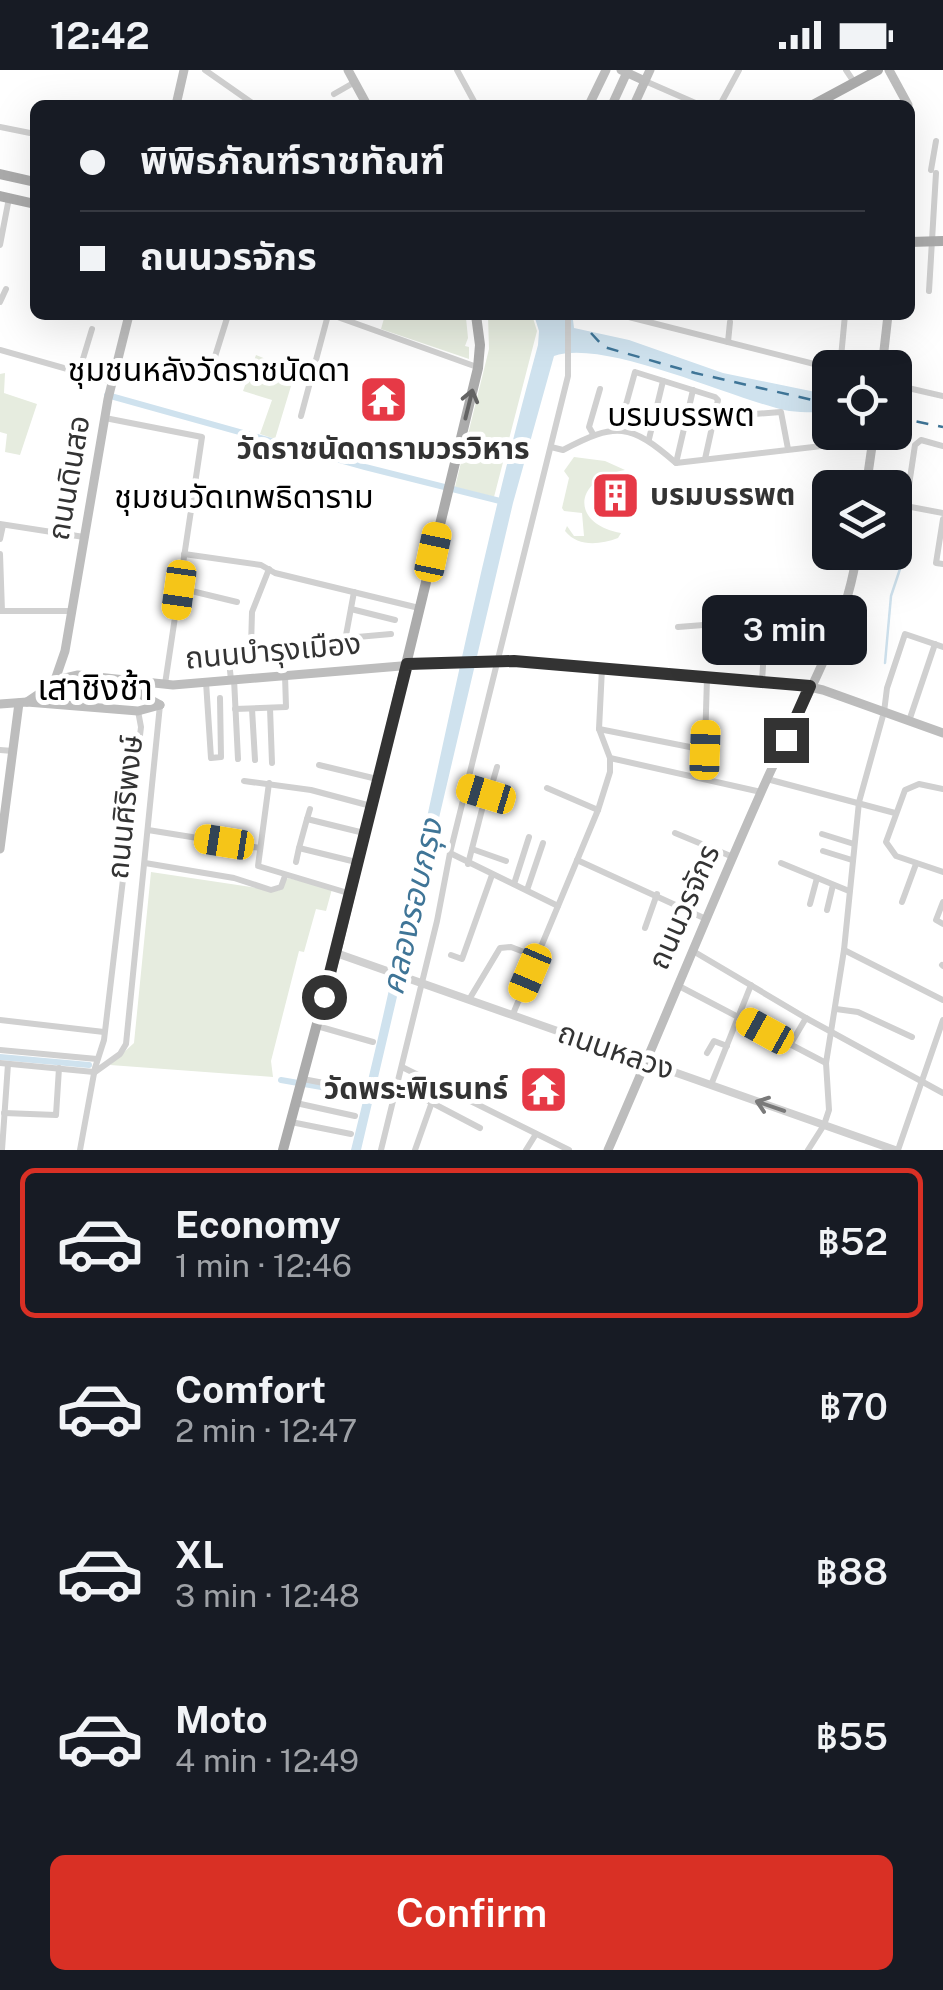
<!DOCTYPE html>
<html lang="en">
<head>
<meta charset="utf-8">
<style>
  body { margin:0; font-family:"Public Sans","Noto Sans Thai",sans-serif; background:#242831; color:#f1f3f6; height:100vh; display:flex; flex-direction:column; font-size:38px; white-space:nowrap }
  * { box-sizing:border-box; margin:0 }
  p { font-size:32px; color:#9ea1a6 }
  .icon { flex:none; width:55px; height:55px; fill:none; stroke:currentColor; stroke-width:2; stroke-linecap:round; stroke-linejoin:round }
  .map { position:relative; height:1080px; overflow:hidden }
  .details { display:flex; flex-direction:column; background:#171b24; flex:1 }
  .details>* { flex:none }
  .hud { position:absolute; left:30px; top:30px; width:885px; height:220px; border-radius:15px; box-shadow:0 10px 40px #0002; display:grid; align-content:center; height:220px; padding:0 50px; background:#171b24 }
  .fabs { position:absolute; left:812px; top:280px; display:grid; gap:20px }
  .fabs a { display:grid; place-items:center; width:100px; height:100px; border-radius:15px; background:#171b24; box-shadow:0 10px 40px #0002; font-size:50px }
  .end { position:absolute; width:45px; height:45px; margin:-22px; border:12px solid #333; background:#fff; box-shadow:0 0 0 5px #fff }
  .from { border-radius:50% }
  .bubble { position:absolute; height:70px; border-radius:15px; background:#171b24; box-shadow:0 10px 40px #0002; font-size:32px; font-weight:600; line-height:70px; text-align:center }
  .car { position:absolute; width:30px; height:60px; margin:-30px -15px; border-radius:12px; box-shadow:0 0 8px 2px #0007; background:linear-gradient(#f5c518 24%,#345 0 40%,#f5c518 0 76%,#345 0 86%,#f5c518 0) }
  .hud b { display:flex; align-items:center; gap:35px; height:95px; font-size:38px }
  .hud b+b { border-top:2px solid #363941 }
  .hud i { width:25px; height:25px; background:#f1f3f6 }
  ul { padding:18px 0 0; list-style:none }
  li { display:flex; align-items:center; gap:30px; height:150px; margin:0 20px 15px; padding:0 30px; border:5px solid transparent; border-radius:15px }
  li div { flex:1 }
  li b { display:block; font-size:38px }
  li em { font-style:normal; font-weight:600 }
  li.current { border-color:#d93025 }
  li>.icon { width:90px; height:90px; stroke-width:1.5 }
  .primary-button { display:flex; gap:20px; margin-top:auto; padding:20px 50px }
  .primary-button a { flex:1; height:115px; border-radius:15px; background:#d93025; color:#fff; font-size:40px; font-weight:600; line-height:115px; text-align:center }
  .status { display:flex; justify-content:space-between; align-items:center; height:70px; padding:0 50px; background:#171b24; direction:ltr }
  .status svg { height:28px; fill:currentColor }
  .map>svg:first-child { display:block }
  .green { fill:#e6ecdf }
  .water { fill:#cfe2ee }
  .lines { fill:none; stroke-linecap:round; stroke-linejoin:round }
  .stream { stroke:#cfe2ee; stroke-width:2.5 }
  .canal { stroke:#cfe2ee; stroke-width:6 }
  .ferry { stroke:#3f7597; stroke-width:2.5; stroke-dasharray:12 10; stroke-linecap:butt }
  .minor { stroke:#d0d0d0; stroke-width:6 }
  .tertiary { stroke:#d0d0d0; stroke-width:8 }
  .secondary { stroke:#bdbdbd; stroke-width:9 }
  .primary { stroke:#ababab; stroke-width:10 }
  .oneway { stroke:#636363 }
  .oneway2 { stroke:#7a7a7a }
  .route { stroke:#333; stroke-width:12 }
  .labels { text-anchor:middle; stroke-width:10; stroke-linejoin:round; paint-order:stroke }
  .poi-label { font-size:30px; font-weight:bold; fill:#333; stroke:#fff }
  .street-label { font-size:30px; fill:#333; stroke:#fff }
  .neighbourhood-label { font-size:32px; fill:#000; stroke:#fff }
  .water-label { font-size:32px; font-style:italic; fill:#3f7597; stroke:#fff }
  .quarter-label { font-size:35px; fill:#000; stroke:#fff }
</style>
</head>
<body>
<div class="status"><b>12:42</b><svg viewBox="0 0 49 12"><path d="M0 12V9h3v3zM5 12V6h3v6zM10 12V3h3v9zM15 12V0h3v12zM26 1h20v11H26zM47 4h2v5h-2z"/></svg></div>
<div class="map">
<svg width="943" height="1080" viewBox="0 0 943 1080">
  <rect width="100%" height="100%" fill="#fff"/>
  <g class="green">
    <polygon points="385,245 466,248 468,268 465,276 469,277 469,289 381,259"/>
    <polygon points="488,245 532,245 537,261 494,427 455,417 489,279"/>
    <polygon points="256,285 288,298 284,312 291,316 275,369 260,364 272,330 243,321"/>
    <polygon points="5,303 4,323 37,334 20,385 5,382 7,364 0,362 0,304"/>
    <path d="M574,387L605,391L625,400C573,409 570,454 621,463L618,468C599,475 578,477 565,461L567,456L574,466H584L582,443L564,441L562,438L569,408L564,401Z"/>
    <polygon points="151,802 278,821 288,808 332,819 326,841 316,839 304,882 299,881 271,991 273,1007 110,995 134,973"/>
  </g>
  <path class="water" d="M534,245H565L573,250L574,258L629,270L723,303L830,325V343C815,342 798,343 784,340C731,328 603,268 554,286L513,433L361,1080H351C418,813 465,541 538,275L539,261Z"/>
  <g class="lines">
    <polyline class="stream" points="885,593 891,526 904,487"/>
    <g class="canal">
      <polyline points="107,325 365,397 500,431"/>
      <polyline points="0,987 89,995"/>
      <polyline points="281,1010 356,1023"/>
    </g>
    <g class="ferry">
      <polyline points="591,263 604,277 695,303 830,334"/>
      <polyline points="895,347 943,357"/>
    </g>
    <g class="minor">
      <polyline points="205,0 255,35"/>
      <polyline points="457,0 476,35"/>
      <polyline points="846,0 854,12"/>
      <polyline points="645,11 700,35"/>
      <polyline points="334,24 355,12"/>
      <polyline points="720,35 739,0"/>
      <polyline points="0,57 35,64"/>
      <polyline points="931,100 936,71"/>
      <polyline points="0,175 9,128"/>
      <polyline points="929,221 936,103"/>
      <polyline points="0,232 6,219"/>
      <polyline points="332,245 477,297"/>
      <polyline points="621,245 830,298"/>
      <polyline points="728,272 730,252"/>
      <polyline points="0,280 113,312"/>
      <polyline points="213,293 228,245"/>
      <polyline points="840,298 845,245"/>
      <polyline points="79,302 92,259"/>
      <polyline points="895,315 943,326"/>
      <polyline points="301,346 328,245"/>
      <polyline points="714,347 781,342 788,379"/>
      <polyline points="105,348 202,367 165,614"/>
      <polyline points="619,360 635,302 715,327 718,330 705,389"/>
      <polyline points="593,364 589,357 600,319"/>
      <polyline points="649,369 663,311"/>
      <path d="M551,377L563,380C616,352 630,353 676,393L873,370"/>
      <polyline points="676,393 693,320"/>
      <polyline points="895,434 943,443"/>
      <polyline points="943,449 936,493 943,494"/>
      <polyline points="0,454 84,467"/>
      <polyline points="0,469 3,455"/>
      <polyline points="899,482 915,375 921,370 943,376"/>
      <polyline points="0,484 2,541"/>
      <polyline points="184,484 261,495 275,503 419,538"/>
      <polyline points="179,518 237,532"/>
      <polyline points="351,539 395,550"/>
      <polyline points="0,541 71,541"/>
      <polyline points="678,557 841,544"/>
      <polyline points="346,568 391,564"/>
      <polyline points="332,581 344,576 354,522"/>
      <polyline points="234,609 238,689"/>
      <polyline points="231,610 229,591 251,577 252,542 269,499"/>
      <polyline points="762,611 766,550"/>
      <polyline points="206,612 211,688 221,687 220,628"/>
      <polyline points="270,638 272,693"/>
      <polyline points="235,639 286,637 285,605"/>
      <polyline points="252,639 255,690"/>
      <polyline points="909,651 935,574"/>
      <polyline points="599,659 705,680"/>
      <polyline points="0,680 13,681"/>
      <polyline points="610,688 761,722"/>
      <polyline points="319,695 377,709"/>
      <polyline points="704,708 707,608"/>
      <polyline points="767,709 895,743"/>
      <polyline points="244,711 311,720 371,736"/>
      <polyline points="269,713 258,796 348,823"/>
      <polyline points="466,718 504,729"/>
      <polyline points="547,718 598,740"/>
      <polyline points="943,719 919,714 905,720 886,772 896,786 943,802"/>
      <polyline points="489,725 497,697"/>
      <polyline points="307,749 310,739"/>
      <polyline points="148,760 260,778"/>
      <polyline points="675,763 733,787"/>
      <polyline points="822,764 854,774"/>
      <polyline points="472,779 506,791"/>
      <polyline points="823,781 852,790"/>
      <polyline points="450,783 558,836"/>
      <polyline points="577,790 706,849"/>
      <polyline points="296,792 299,778"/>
      <polyline points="356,792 299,778 307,749 364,763"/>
      <polyline points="145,793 234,808 271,820 281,817 285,806"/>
      <polyline points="781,793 849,821"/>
      <polyline points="468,794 486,724"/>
      <polyline points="514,814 529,767"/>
      <polyline points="527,820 543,773"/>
      <polyline points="902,832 916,794"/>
      <polyline points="943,832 936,850 943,854"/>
      <polyline points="810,834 817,808"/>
      <polyline points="827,840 833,815"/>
      <polyline points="645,858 657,824"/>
      <polyline points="844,880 943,930"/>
      <polyline points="693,881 806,948 943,1023"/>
      <polyline points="451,885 462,889 492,805"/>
      <polyline points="942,895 943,896"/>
      <polyline points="677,915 826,993"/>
      <polyline points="470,928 500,878 511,877 537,887"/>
      <polyline points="836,939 858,942 912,967"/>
      <polyline points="513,944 598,740 610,702 610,688 599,659 602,598"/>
      <polyline points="0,950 104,962"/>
      <polyline points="317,956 373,972"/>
      <polyline points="790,975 806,948"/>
      <polyline points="0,980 97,989"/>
      <polyline points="707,983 714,971 727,976"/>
      <polyline points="0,993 94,1002"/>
      <polyline points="402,997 569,1080"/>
      <polyline points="95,1002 120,984 126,974 160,635"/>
      <polyline points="303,1009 360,1020"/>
      <polyline points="398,1015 480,1058"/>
      <polyline points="711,1015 751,915"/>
      <polyline points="296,1033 355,1046"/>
      <polyline points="4,1043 56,1045 59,998"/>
      <polyline points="291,1052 351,1064"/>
      <polyline points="2,1080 8,994"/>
      <polyline points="80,1080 95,998 104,970 141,657 138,641"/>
      <polyline points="381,1080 437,851 450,783 568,306 568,245"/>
      <polyline points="415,1080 432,1032"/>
      <polyline points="526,1080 536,1064"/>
      <polyline points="808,1080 824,1055 829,1040 826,993 844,880 859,732 884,642 887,618 905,564 943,577"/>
      <polyline points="898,1080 943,950"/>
    </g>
    <polyline class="tertiary" points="336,883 895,1080"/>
    <g class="secondary">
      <polyline points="348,0 367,35"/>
      <polyline points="621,0 645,11"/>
      <polyline points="889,0 908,35"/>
      <polyline points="176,35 184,0"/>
      <polyline points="589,35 606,0"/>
      <polyline points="612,35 628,0"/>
      <polyline points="634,35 650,0"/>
      <polyline points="910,43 910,72"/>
      <polyline points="882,298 888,245"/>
      <polyline points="866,418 874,362"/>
      <polyline points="55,610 65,581 108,329 129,245"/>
      <polyline points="122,614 160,635"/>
      <polyline points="27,632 61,609 78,605 173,615 449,592 514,591 801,615 823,620 943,663"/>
      <polyline points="0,634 27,632 138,641 160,635"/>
      <polyline points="0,779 19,633"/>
      <path d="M608,1080C662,957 712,831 767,709C800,637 846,562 857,482"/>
    </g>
    <g class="primary">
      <polyline points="813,35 878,0"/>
      <polyline points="0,104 35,112"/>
      <polyline points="0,126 35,134"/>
      <polyline points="910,172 943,171"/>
      <polyline points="283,1080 336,883 478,298 480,275 476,245"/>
    </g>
  </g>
  <defs><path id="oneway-shaft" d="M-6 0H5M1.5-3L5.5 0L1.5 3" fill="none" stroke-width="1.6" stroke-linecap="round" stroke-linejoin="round" transform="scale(2.5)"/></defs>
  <use class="oneway" href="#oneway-shaft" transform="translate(469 334) rotate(-76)"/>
  <use class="oneway2" href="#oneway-shaft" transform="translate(770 1036) rotate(-161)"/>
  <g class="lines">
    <polyline class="route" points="324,927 407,594 514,591 810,616 786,670"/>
  </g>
  <defs>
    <symbol id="temple-square" viewBox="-11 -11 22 22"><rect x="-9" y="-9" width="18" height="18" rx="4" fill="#e63946" stroke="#fff"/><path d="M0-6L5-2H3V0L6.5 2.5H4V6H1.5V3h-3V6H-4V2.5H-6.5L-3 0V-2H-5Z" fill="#fff"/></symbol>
    <symbol id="building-square" viewBox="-11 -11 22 22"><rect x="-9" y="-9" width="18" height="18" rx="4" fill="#e63946" stroke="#fff"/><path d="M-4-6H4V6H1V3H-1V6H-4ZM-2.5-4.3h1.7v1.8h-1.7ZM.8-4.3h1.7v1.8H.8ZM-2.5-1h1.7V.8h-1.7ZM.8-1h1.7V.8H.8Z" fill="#fff"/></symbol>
  </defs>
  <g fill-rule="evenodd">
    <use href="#temple-square" x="356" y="302" width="55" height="55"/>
    <use href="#building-square" x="588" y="398" width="55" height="55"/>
    <use href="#temple-square" x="516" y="992" width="55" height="55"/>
  </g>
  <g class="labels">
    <g class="poi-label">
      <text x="383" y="389">วัดราชนัดดารามวรวิหาร</text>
      <text x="650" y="435" text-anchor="start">บรมบรรพต</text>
      <text x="508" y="1029" text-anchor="end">วัดพระพิเรนทร์</text>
    </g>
    <g class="street-label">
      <text transform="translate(69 408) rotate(-80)" y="10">ถนนดินสอ</text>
      <text transform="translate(273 581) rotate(-5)" y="10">ถนนบำรุงเมือง</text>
      <text transform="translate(125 737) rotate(-84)" y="10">ถนนศิริพงษ์</text>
      <text transform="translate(684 837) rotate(-66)" y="10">ถนนวรจักร</text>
      <text transform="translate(616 981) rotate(19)" y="10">ถนนหลวง</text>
    </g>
    <g class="neighbourhood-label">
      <text x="209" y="311">ชุมชนหลังวัดราชนัดดา</text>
      <text x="681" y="356">บรมบรรพต</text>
      <text x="244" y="438">ชุมชนวัดเทพธิดาราม</text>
    </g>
    <g class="water-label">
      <text transform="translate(412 837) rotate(-77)" y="11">คลองรอบกรุง</text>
    </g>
    <g class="quarter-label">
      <text x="95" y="630">เสาชิงช้า</text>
    </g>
  </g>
</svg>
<div class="fabs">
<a><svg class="icon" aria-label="locate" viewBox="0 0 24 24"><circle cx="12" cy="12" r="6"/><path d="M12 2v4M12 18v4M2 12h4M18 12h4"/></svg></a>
<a><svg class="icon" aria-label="layers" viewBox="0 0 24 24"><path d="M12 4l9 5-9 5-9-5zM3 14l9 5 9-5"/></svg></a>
</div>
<i class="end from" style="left:324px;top:927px"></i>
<i class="end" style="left:786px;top:670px"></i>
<div class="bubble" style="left:702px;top:525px;width:165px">3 min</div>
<i class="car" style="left:433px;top:482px;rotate:12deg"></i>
<i class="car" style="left:179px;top:520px;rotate:188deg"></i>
<i class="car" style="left:705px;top:680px;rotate:2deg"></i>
<i class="car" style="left:486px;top:724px;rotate:287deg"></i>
<i class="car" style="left:224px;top:772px;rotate:279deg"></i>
<i class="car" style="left:530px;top:903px;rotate:203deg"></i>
<i class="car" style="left:765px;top:961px;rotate:299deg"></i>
<div class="hud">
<b><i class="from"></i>พิพิธภัณฑ์ราชทัณฑ์</b>
<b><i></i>ถนนวรจักร</b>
</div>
</div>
<section class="details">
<ul>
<li class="current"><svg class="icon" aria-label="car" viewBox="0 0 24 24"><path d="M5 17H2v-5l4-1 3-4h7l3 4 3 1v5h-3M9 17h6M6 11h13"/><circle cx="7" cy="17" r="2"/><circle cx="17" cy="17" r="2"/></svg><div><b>Economy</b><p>1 min · 12:46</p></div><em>฿52</em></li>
<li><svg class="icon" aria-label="car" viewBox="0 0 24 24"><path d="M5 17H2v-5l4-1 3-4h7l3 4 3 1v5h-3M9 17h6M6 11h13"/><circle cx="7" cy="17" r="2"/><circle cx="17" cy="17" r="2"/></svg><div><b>Comfort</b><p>2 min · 12:47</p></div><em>฿70</em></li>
<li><svg class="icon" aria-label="car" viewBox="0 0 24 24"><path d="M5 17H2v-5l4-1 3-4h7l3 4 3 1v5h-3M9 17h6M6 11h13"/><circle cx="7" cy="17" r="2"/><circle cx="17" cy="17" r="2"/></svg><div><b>XL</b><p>3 min · 12:48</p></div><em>฿88</em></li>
<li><svg class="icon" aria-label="car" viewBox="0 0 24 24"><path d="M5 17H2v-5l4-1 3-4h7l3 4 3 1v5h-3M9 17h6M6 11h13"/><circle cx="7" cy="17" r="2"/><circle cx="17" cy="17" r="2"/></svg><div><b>Moto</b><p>4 min · 12:49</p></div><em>฿55</em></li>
</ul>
<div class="primary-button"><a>Confirm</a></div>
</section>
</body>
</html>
